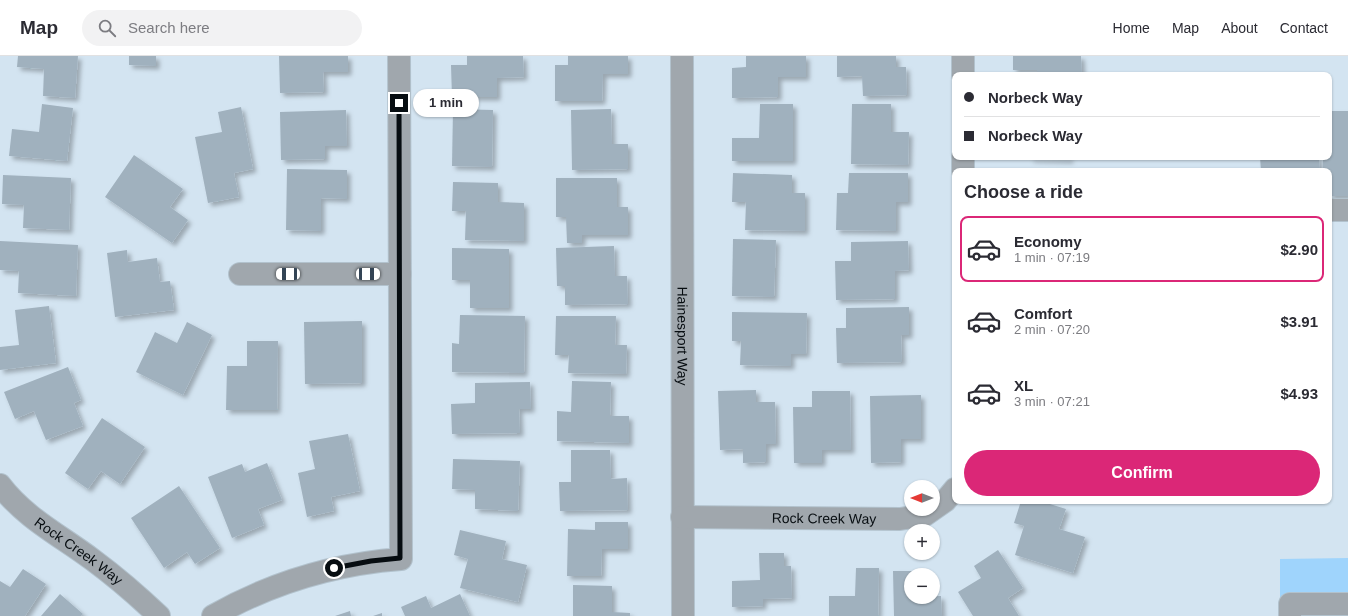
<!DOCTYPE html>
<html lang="en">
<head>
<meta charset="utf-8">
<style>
  body { margin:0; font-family:Helvetica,sans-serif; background:#f2f2f3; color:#2b2b33; height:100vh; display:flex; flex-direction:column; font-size:15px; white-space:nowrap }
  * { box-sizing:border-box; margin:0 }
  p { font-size:13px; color:#7c7c81 }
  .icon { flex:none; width:22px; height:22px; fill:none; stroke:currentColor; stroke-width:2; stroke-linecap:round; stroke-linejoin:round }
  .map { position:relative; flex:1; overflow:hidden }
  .details { position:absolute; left:952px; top:112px; width:380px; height:336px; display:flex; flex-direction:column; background:#fff; border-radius:8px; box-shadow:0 1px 3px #0004 }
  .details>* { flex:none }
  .hud { position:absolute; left:952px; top:16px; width:380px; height:88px; border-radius:8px; box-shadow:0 1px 3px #0004; display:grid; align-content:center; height:88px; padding:0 12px; background:#fff }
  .needle { width:26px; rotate:270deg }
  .fabs { position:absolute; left:904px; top:424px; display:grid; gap:8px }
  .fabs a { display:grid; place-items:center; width:36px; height:36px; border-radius:50%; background:#fff; box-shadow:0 1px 3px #0004; font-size:20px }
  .end { position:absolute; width:18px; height:18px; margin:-9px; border:5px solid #070d11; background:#fff; box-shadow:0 0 0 2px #fff }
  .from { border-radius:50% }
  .bubble { position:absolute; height:28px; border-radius:14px; background:#fff; box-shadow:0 1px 3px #0004; font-size:13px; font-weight:600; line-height:28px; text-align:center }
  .car { position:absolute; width:12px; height:24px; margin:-12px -6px; border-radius:5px; box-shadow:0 0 3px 1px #0007; background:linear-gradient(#fff 24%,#345 0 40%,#fff 0 76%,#345 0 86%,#fff 0) }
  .hud b { display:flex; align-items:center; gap:14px; height:38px; font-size:15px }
  .hud b+b { border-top:1px solid #e1e1e2 }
  .hud i { width:10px; height:10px; background:#2b2b33 }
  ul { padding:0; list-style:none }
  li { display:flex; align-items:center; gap:12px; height:66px; margin:0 8px 6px; padding:0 4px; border:2px solid transparent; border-radius:8px }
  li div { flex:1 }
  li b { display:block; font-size:15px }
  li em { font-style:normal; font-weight:600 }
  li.on { border-color:#db2777 }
  li>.icon { width:36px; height:36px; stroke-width:1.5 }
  h2 { padding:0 12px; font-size:18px; line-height:48px }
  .cta { display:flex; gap:8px; margin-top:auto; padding:8px 12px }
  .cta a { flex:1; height:46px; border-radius:24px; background:#db2777; color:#fff; font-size:16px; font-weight:600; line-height:46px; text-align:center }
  header { display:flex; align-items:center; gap:24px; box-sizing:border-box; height:56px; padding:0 20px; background:#fff; border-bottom:1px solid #e1e1e2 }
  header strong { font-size:19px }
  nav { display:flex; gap:22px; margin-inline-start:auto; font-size:14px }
  .search { width:280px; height:36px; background:#f2f2f3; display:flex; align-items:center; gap:10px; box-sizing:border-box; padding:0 14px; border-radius:22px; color:#7c7c81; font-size:15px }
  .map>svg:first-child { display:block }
  .green { fill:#9fd4fc }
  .building { fill:#a0b1be; filter:url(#shadow) }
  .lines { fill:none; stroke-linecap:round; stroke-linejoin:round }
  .minor-casing { stroke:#b2c2cd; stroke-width:24 }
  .minor { stroke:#a0a7ad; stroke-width:22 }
  .route { stroke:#070d11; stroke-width:5 }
  .labels { text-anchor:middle; stroke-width:3.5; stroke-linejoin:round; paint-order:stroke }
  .street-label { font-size:14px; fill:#070d11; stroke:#fff }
</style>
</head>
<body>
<header>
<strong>Map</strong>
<div class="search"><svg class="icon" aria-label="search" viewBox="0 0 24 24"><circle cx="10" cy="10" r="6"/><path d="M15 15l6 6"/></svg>Search here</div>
<nav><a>Home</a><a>Map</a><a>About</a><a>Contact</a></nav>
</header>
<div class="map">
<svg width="1348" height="560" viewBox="0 0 1348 560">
  <defs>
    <filter id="shadow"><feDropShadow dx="3.5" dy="3.5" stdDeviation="2" flood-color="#0004"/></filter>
  </defs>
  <rect width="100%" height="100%" fill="#d3e4f1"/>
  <polygon class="green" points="1348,502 1348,560 1280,560 1280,503"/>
  <g class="building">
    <polygon points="18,0 78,0 75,42 43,40 44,13 17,11"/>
    <polygon points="129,0 156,0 156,10 129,9"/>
    <polygon points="279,0 348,0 348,16 323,16 324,36 280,37"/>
    <polygon points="467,0 523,0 524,21 497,22 497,41 452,41 451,9 467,9"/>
    <polygon points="568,0 628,0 628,18 603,18 602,45 555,45 555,9 568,9"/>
    <polygon points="746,0 806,0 806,21 778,21 778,41 732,42 732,12 746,11"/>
    <polygon points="837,0 896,0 896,11 906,11 907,39 863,40 862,20 837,21"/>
    <polygon points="1013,0 1081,0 1082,19 1037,19 1037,14 1013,14"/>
    <polygon points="42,48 73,52 67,105 9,100 12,73 39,76"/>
    <polygon points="760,48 793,48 793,105 732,105 732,82 759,82"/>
    <polygon points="852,48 891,48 891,76 909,76 908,109 851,108"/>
    <polygon points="241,51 253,113 234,117 239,141 208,147 195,81 222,76 218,56"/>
    <polygon points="453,53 493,54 492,111 452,110"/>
    <polygon points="611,53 612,88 628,88 628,113 572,114 571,54"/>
    <polygon points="346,54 347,90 325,90 325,103 281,104 280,56"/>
    <polygon points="1329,55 1348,55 1348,140 1329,140 1329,115 1323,115 1323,101 1329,101"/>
    <polygon points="134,99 183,133 170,151 188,164 172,187 105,141"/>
    <polygon points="1030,101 1070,101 1070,104 1030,103"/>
    <polygon points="1260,101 1319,101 1320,115 1261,115"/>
    <polygon points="287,113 347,114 347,143 321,142 321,175 286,174"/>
    <polygon points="733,117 792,119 792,137 805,137 805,175 745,174 746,146 732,146"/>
    <polygon points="849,117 908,117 908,146 896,146 896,175 836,174 837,137 848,137"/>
    <polygon points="3,119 71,122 69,174 23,172 24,149 2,148"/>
    <polygon points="556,122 617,122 617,151 628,151 628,179 582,179 582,187 567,187 566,161 556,161"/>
    <polygon points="453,126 498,127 498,146 524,147 524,185 465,184 466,155 452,155"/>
    <polygon points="733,183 776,184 774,241 732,240"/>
    <polygon points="0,185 78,189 76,240 18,237 19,215 0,214"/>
    <polygon points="908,185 909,214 895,215 895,243 836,244 835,205 851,205 851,186"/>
    <polygon points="614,190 615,220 627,220 628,248 565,249 565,230 557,230 556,192"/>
    <polygon points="452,192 509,193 509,252 470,252 470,224 452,224"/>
    <polygon points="127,194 128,206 157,202 160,226 170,225 174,254 115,261 107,197"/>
    <polygon points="49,250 56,307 0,314 0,291 19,289 15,254"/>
    <polygon points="909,251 909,279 901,279 902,306 837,307 836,272 846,272 846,252"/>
    <polygon points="732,256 807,257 806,298 791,298 791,310 740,309 741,285 732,285"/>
    <polygon points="460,259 525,260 524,317 452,316 452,287 459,288"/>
    <polygon points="556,260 616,260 615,289 627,289 626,318 568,317 569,299 555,299"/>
    <polygon points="362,265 362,327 305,328 304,266"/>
    <polygon points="187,266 212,279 183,339 136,316 155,276 177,287"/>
    <polygon points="247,285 278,285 277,354 226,354 227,310 247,310"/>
    <polygon points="68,311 81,344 74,347 83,370 46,384 34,355 15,363 4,336"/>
    <polygon points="572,325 611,326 610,360 629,360 629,387 557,385 557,355 571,356"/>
    <polygon points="530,326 531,353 519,353 520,377 452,378 451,348 475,347 475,327"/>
    <polygon points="756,334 756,346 775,346 776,388 766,388 766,406 743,407 743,393 720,394 718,335"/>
    <polygon points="812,335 850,335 851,394 822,394 822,407 794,407 793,351 812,351"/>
    <polygon points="921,339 921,383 901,383 901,406 871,407 870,340"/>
    <polygon points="102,362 145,391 120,428 101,415 88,433 65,417"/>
    <polygon points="348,378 360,435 331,441 334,455 307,461 298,417 315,413 309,385"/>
    <polygon points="571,394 610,394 611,423 627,422 628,454 560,455 559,426 571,426"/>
    <polygon points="453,403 520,405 518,455 475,453 475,434 452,433"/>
    <polygon points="267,407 282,444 258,453 264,469 232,482 208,421 242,408 245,416"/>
    <polygon points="179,430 220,492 195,508 187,496 164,512 131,462"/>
    <polygon points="1021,445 1040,445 1066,453 1059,473 1085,481 1073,517 1015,499 1024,470 1014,467"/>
    <polygon points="595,466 628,466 628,493 602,493 601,520 567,520 568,473 595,474"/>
    <polygon points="460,474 506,485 502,503 527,509 518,546 460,532 468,503 454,499"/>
    <polygon points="998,494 1023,532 1008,542 1019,560 973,560 958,536 981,522 974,510"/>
    <polygon points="759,497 784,497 784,510 791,510 792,542 763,543 763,550 732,551 732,525 760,524"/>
    <polygon points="856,512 879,512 878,560 829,560 829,540 855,540"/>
    <polygon points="23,513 46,528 25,560 0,560 0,525 10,531"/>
    <polygon points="893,515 923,515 923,519 911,519 911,541 941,540 942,560 894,560"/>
    <polygon points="573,529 612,530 612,556 630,557 630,560 573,560"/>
    <polygon points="60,538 83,558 81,560 41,560"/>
    <polygon points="460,538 470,560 405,560 401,551 426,540 431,552"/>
    <polygon points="350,555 351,560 335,560"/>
    <polygon points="382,557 382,560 373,560"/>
  </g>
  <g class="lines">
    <defs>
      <g id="minor">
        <path id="s1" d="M682,0L683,560"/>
        <polyline points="963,19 963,0"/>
        <polyline points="963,115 963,101"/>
        <polyline points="1329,154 1348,154"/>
        <polyline points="240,218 400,218"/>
        <path id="s2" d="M0,429C25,462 61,480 93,504C116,521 138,540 159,560"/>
        <path id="s3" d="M682,461L900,463L925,459L945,445L955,433"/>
        <path d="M213,560C271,527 334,508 401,503L399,0"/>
        <polyline points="1290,560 1290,548 1348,548"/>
      </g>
    </defs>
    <use href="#minor" class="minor-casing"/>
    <use href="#minor" class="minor"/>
  </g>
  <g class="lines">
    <polyline class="route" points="334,512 371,505 400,502 399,47"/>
  </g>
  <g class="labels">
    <g class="street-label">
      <text dy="5" stroke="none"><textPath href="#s1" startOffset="280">Hainesport Way</textPath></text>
      <text dy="5" stroke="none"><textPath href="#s3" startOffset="142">Rock Creek Way</textPath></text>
      <text dy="5" stroke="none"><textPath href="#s2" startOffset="103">Rock Creek Way</textPath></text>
    </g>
  </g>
</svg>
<div class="fabs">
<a><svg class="needle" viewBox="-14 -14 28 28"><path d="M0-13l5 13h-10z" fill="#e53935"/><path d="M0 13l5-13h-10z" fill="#7c7c81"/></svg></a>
<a>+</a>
<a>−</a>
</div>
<i class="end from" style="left:334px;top:512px"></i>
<i class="end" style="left:399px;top:47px"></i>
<div class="bubble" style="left:413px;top:33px;width:66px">1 min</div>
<i class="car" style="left:288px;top:218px;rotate:270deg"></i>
<i class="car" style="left:368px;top:218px;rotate:90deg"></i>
<div class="hud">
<b><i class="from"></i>Norbeck Way</b>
<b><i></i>Norbeck Way</b>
</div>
<section class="details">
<h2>Choose a ride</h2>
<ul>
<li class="on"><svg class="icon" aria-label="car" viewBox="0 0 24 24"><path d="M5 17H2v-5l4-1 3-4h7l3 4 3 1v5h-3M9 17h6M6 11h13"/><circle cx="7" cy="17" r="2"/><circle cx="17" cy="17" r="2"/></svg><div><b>Economy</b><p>1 min · 07:19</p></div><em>$2.90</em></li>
<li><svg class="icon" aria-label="car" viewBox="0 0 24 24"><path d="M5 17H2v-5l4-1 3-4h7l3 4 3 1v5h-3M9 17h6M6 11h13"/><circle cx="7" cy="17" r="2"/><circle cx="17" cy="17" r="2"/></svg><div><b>Comfort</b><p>2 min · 07:20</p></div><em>$3.91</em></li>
<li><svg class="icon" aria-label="car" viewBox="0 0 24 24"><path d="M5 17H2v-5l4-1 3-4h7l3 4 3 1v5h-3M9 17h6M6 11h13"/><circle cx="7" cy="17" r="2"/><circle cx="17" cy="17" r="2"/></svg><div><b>XL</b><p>3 min · 07:21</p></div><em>$4.93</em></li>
</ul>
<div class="cta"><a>Confirm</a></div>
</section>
</div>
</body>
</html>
